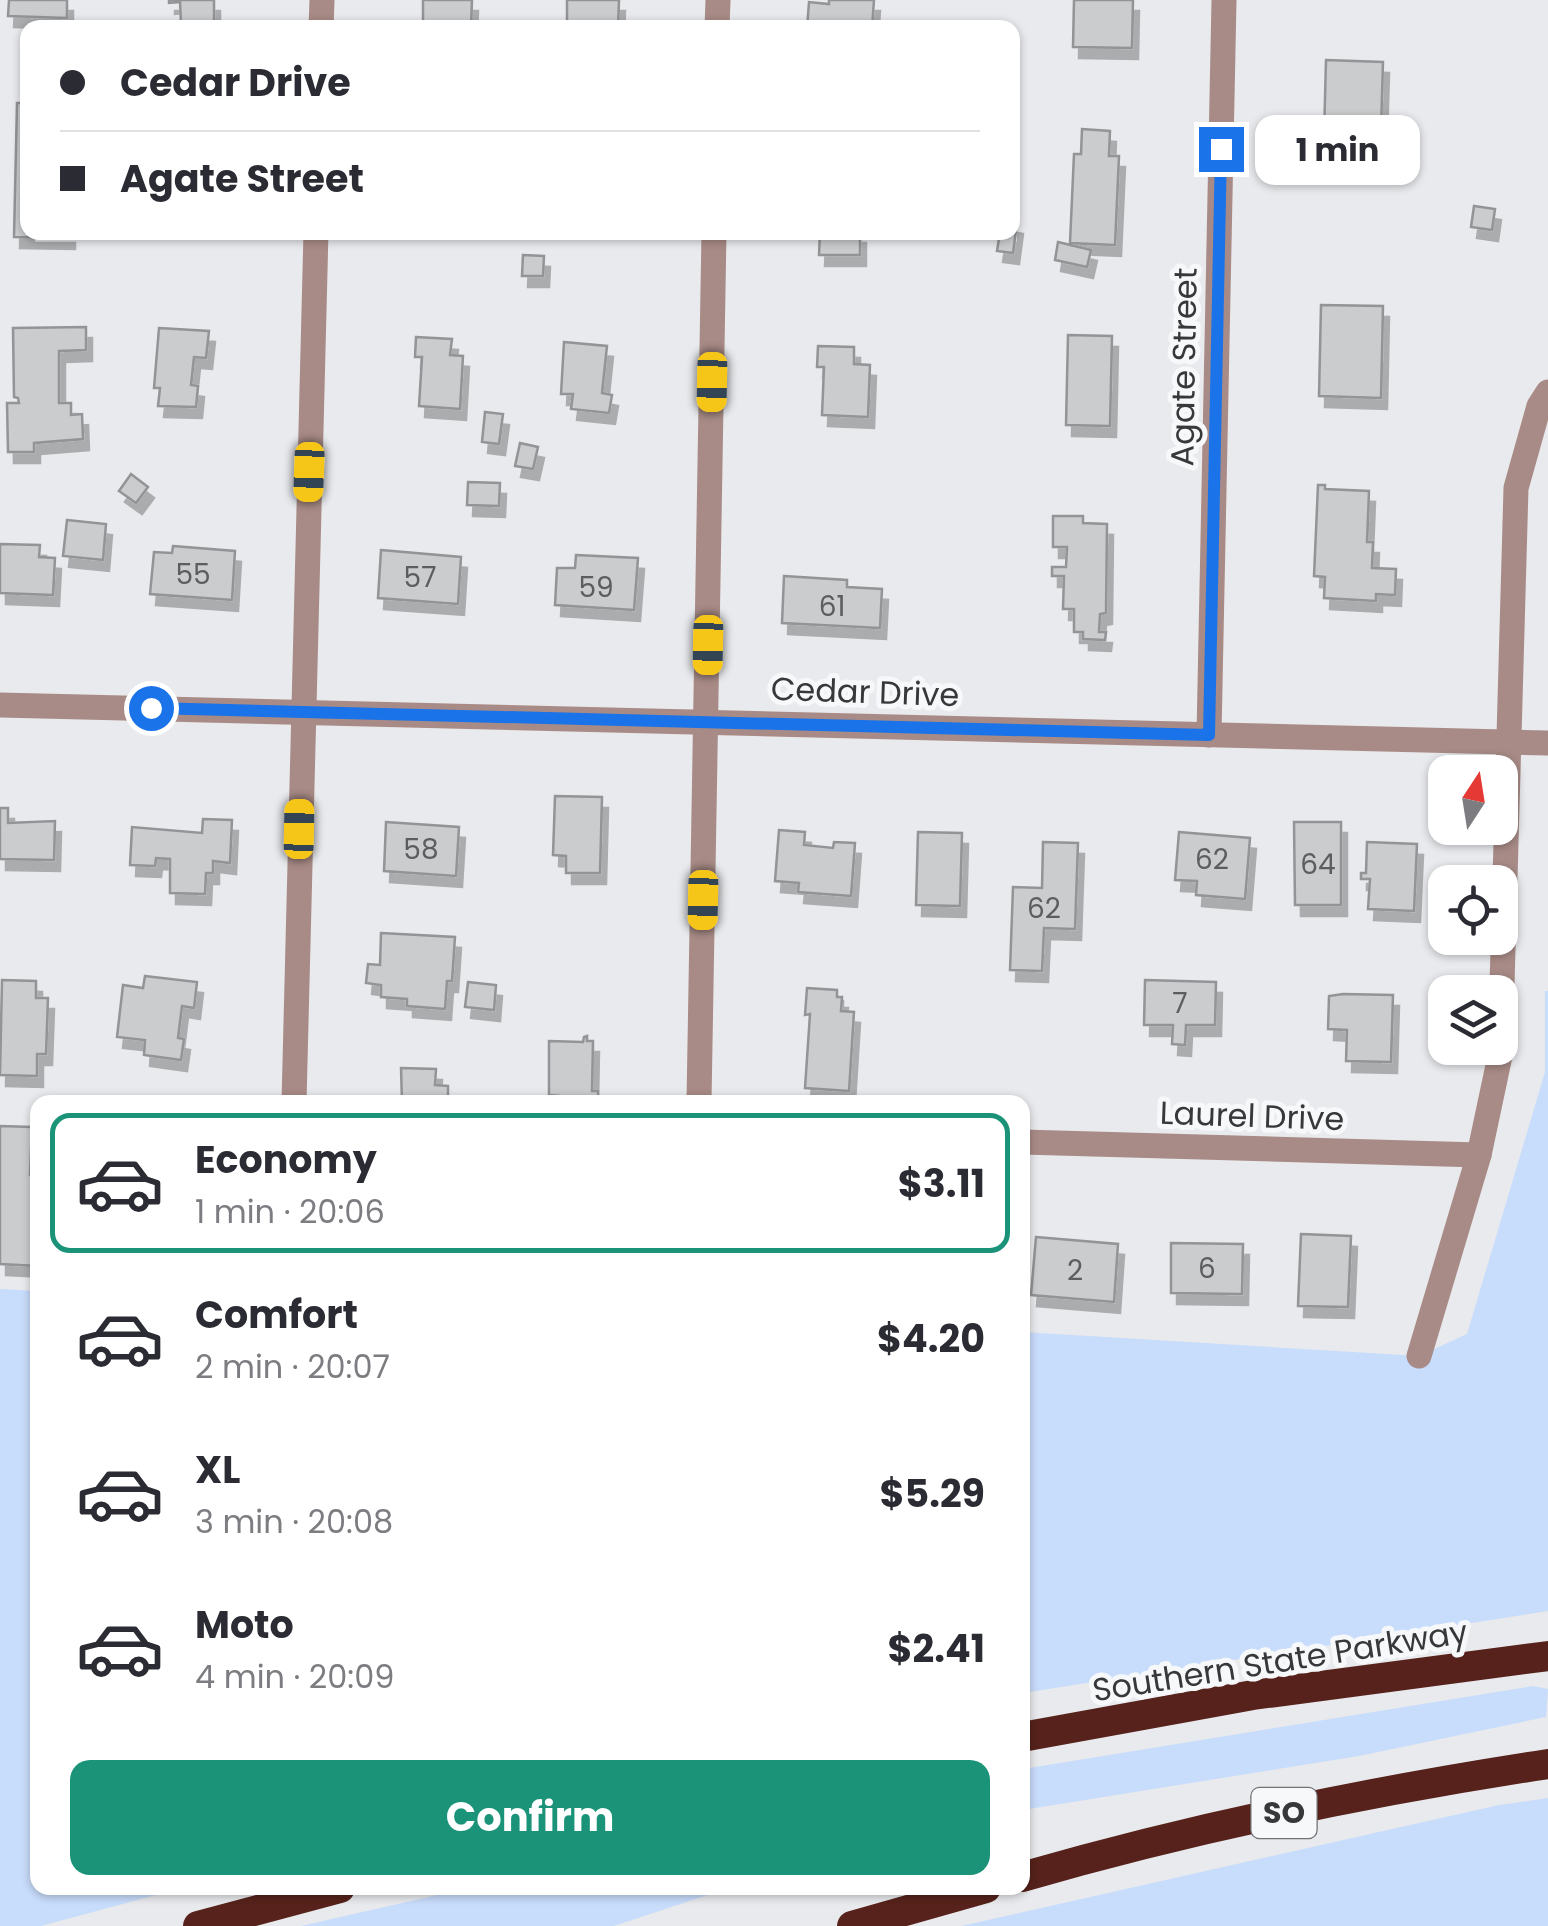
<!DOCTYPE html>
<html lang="en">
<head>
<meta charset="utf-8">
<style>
  body { margin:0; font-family:Poppins,sans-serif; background:#f2f2f3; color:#2b2b33; height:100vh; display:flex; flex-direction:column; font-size:38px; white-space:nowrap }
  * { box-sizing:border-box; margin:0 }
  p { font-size:32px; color:#7c7c81 }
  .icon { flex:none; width:55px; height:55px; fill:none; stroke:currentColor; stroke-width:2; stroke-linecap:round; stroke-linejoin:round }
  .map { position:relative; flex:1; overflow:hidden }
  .drawer { position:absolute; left:30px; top:1095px; width:1000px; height:800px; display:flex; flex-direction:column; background:#fff; border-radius:20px; box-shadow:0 2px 8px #0004 }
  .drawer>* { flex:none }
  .banner { position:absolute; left:20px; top:20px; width:1000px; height:220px; border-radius:20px; box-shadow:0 2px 8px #0004; display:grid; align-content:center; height:220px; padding:0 40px; background:#fff }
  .needle { width:65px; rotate:12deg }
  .fabs { position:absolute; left:1428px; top:755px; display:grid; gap:20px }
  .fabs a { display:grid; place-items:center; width:90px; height:90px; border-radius:20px; background:#fff; box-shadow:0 2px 8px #0004; font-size:50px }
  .end { position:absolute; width:45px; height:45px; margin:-22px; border:12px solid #1a73e8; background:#fff; box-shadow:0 0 0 5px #fff }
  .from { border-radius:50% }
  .bubble { position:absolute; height:70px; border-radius:20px; background:#fff; box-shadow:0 2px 8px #0004; font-size:32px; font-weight:700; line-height:70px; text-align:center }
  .car { position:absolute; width:30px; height:60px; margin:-30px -15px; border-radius:12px; box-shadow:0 0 8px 2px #0007; background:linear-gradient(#f5c518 24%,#345 0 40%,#f5c518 0 76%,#345 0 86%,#f5c518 0) }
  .banner b { display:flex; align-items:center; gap:35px; height:95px; font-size:38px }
  .banner b+b { border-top:2px solid #e1e1e2 }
  .banner i { width:25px; height:25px; background:#2b2b33 }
  ul { padding:18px 0 0; list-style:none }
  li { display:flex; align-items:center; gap:30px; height:140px; margin:0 20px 15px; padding:0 20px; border:5px solid transparent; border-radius:20px }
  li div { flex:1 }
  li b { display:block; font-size:38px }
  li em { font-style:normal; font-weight:700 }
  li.current { border-color:#1a9378 }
  li>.icon { width:90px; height:90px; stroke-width:1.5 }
  .action { display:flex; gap:20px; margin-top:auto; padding:20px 40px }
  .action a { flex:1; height:115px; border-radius:20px; background:#1a9378; color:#fff; font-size:40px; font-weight:700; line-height:115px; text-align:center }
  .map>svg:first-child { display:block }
  .green { fill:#c8dcfb }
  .building { fill:#caccce; stroke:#929496; stroke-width:2.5; filter:url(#shadow) }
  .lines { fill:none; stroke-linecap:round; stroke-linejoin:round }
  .minor { stroke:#a88b86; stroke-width:25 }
  .highway { stroke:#56221b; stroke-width:30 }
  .route { stroke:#1a73e8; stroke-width:12 }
  .labels { text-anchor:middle; stroke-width:10; stroke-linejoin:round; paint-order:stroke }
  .number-label { font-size:28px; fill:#5c5d5e }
  .shield { fill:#f6f8fa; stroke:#707273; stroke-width:2.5 }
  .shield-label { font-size:30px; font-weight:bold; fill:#373839 }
  .street-label { font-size:32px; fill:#373839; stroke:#f6f8fa }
</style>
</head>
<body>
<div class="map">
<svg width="1548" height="1926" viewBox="0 0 1548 1926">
  <defs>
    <filter id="shadow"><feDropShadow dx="6" dy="11" stdDeviation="0" flood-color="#0004"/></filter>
  </defs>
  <rect width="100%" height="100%" fill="#e9eaed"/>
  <g class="green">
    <polygon points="1545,991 1548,991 1548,1611 1023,1693 1022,1332 1419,1356 1467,1334 1545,1072"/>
    <polygon points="0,1289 37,1291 38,1888 182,1888 41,1926 0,1926"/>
    <polygon points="1533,1686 1548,1689 1546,1717 1359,1756 1023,1810 1023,1769"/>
    <polygon points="1548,1798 1548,1926 961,1926 1499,1805"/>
    <polygon points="468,1888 729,1888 614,1926 301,1926"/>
  </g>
  <g class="building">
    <polygon points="9,0 67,0 67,18 8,16"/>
    <polygon points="169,0 214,0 214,23 181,23 180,2 169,3"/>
    <polygon points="423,0 472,0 471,26 423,25"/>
    <polygon points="567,0 619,0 618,28 567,28"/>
    <polygon points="829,0 874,0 872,28 807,28 809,2 829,4"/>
    <polygon points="1074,0 1133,0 1132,48 1073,47"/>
    <polygon points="1326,60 1383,62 1381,129 1375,129 1374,143 1332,141 1332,137 1324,136"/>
    <polygon points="24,78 28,78 28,232 69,232 69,238 14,237 17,103 23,103"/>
    <polygon points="1082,129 1110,131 1109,156 1119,156 1115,245 1070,243 1074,154 1081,154"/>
    <polygon points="1474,206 1495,209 1492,230 1471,227"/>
    <polygon points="1012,222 1017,223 1013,253 997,251 1000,232 1012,232"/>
    <polygon points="820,232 860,232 860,255 819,255"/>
    <polygon points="1058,242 1091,250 1087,267 1055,260"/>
    <polygon points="523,255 544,256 543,276 522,276"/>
    <polygon points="1321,305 1383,306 1381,398 1319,396"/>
    <polygon points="86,327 86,350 59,351 59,403 71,403 71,415 82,414 83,439 34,443 34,452 8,452 7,403 19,403 18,398 14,397 13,328"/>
    <polygon points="159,328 209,331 206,358 194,357 191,385 198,386 196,407 158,406 160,388 154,388"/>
    <polygon points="1068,335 1112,336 1110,426 1066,425"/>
    <polygon points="416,337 452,339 450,355 463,356 460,409 419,406 422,357 415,357"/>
    <polygon points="564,342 607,346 602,393 612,395 609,413 571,409 573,394 561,394"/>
    <polygon points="818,346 854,347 854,364 870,365 868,417 822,415 824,367 817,367"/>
    <polygon points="485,412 503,414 499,444 482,442"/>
    <polygon points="520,443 538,447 533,469 515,466"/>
    <polygon points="131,474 148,487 136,503 119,491"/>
    <polygon points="468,482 500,483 499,506 467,505"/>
    <polygon points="1318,485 1325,485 1325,489 1369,491 1367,542 1373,542 1372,568 1396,569 1395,595 1376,594 1376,601 1324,598 1325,577 1314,576"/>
    <polygon points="1053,516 1083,516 1083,523 1107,524 1106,613 1100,614 1099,632 1106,632 1105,640 1083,639 1083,632 1074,632 1074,609 1063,609 1064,576 1052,576 1052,567 1066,567 1067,547 1053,547"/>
    <polygon points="67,520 106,524 103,560 63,556"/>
    <polygon points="0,544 40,545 39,557 55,558 53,595 0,593"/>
    <polygon points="173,546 235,551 232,600 150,594 154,552 172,553"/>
    <polygon points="381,550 461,557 458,604 378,598"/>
    <polygon points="576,555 638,558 634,610 555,605 557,568 575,568"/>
    <polygon points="784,576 847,580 847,587 882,589 880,628 782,623"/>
    <polygon points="555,796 602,797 600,873 566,873 566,856 553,855"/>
    <polygon points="0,808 8,808 8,823 55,821 54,860 0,859"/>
    <polygon points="203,819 232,820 230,863 213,861 213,873 206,873 205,894 170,893 170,859 156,858 155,866 130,865 132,827 202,833"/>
    <polygon points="386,822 459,827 456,876 384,871"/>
    <polygon points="1294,822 1341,822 1341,905 1295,905"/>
    <polygon points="779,830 805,832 804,845 833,848 834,842 855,843 851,896 798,892 799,883 775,881"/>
    <polygon points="918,832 962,833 960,906 916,905"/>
    <polygon points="1179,832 1250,838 1245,899 1196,895 1197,881 1175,880"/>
    <polygon points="1043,842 1078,843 1075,929 1044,928 1042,971 1010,970 1013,887 1042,888"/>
    <polygon points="1367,842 1417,844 1414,911 1368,909 1370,879 1361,879 1361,873 1366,873"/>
    <polygon points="381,933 455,937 452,981 447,981 445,1009 407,1006 407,999 381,997 381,985 366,983 368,964 380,965"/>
    <polygon points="145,976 197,982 194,1008 182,1006 178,1038 184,1039 181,1060 144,1055 145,1040 117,1037 123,985 143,988"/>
    <polygon points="2,980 36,981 36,998 48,998 46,1054 37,1054 37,1076 0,1075"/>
    <polygon points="1145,980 1216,982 1215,1025 1186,1025 1185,1045 1172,1044 1173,1025 1144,1025"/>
    <polygon points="468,982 496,985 494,1010 465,1007"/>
    <polygon points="807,988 837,990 837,997 842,997 841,1011 854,1012 849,1091 805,1088 810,1014 805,1015"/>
    <polygon points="1343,994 1393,995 1391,1062 1346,1061 1347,1030 1328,1029 1329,996"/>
    <polygon points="587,1036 587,1041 593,1041 592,1091 598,1091 598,1102 559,1102 559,1096 549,1095 549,1041 583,1042 584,1037"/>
    <polygon points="401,1068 436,1069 435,1085 448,1086 448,1102 402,1102"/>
    <polygon points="0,1126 32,1127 30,1175 38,1175 38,1266 0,1264"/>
    <polygon points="1301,1234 1351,1236 1348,1307 1298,1306"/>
    <polygon points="1036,1237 1118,1244 1114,1302 1031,1295"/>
    <polygon points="1171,1243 1243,1244 1242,1294 1171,1293"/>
  </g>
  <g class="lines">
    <g class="minor">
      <polyline points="321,28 322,0"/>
      <polyline points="717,28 718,0"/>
      <polyline points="0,705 1548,743"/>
      <polyline points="1209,735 1224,0"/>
      <polyline points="294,1102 316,232"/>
      <polyline points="699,1102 714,232"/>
      <polyline points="1022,1142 1479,1155"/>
      <polyline points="1419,1356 1479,1155 1500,1056 1516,488 1539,406 1548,392"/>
    </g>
    <g class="highway">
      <polyline points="1022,1737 1253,1695 1548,1656"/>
      <path d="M1022,1877C1195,1827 1371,1791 1548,1764"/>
      <polyline points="198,1926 340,1888"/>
      <polyline points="852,1926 986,1888"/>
    </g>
  </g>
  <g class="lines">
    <polyline class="route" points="151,708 1209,735 1221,149"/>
  </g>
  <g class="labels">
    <g class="number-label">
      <text x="193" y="584">55</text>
      <text x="420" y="587">57</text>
      <text x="596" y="597">59</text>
      <text x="832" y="616">61</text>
      <text x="421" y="859">58</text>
      <text x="1212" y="869">62</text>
      <text x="1318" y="874">64</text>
      <text x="1044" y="918">62</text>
      <text x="1180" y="1013">7</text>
      <text x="1207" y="1278">6</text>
      <text x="1075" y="1280">2</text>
    </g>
    <rect class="shield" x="1251.5" y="1788" width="65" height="50" rx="8"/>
    <g class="shield-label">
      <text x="1284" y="1823">SO</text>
    </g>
    <g class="street-label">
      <text transform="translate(1184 367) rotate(-89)" y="11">Agate Street</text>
      <text transform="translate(865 692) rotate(2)" y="11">Cedar Drive</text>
      <text transform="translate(1252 1116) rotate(2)" y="11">Laurel Drive</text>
      <text transform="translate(1280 1661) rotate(-9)" y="11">Southern State Parkway</text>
    </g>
  </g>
</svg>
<div class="fabs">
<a><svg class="needle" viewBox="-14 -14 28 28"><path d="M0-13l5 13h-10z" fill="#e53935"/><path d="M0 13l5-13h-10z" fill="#7c7c81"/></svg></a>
<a><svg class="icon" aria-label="locate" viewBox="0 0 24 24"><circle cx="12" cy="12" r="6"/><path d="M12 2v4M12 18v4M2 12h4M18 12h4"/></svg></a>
<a><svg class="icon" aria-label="layers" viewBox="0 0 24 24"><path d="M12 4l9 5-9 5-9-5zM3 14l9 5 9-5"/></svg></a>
</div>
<i class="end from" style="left:151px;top:708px"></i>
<i class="end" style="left:1221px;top:149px"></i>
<div class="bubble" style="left:1255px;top:115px;width:165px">1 min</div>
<i class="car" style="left:712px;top:382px;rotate:181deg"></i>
<i class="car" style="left:309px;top:472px;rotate:182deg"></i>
<i class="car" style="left:708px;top:645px;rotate:181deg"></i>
<i class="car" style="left:299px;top:829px;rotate:1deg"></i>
<i class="car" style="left:703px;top:900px;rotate:181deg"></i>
<div class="banner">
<b><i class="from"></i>Cedar Drive</b>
<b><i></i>Agate Street</b>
</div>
<section class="drawer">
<ul>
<li class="current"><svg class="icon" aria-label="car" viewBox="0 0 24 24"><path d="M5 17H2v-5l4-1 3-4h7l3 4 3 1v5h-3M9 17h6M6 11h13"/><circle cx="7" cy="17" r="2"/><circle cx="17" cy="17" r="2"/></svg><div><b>Economy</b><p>1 min · 20:06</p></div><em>$3.11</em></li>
<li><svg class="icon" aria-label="car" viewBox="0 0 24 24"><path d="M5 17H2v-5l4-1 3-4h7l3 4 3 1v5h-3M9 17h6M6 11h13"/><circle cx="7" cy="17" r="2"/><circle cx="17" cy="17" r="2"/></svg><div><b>Comfort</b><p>2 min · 20:07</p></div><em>$4.20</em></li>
<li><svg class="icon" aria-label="car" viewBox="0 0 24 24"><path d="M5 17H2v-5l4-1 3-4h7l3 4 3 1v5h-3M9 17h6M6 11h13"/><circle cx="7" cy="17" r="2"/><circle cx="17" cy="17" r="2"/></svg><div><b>XL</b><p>3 min · 20:08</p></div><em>$5.29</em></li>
<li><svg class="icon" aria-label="car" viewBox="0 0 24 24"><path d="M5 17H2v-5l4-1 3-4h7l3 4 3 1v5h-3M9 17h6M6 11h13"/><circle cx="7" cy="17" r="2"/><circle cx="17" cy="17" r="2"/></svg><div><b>Moto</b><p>4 min · 20:09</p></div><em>$2.41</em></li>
</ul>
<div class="action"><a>Confirm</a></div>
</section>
</div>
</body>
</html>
